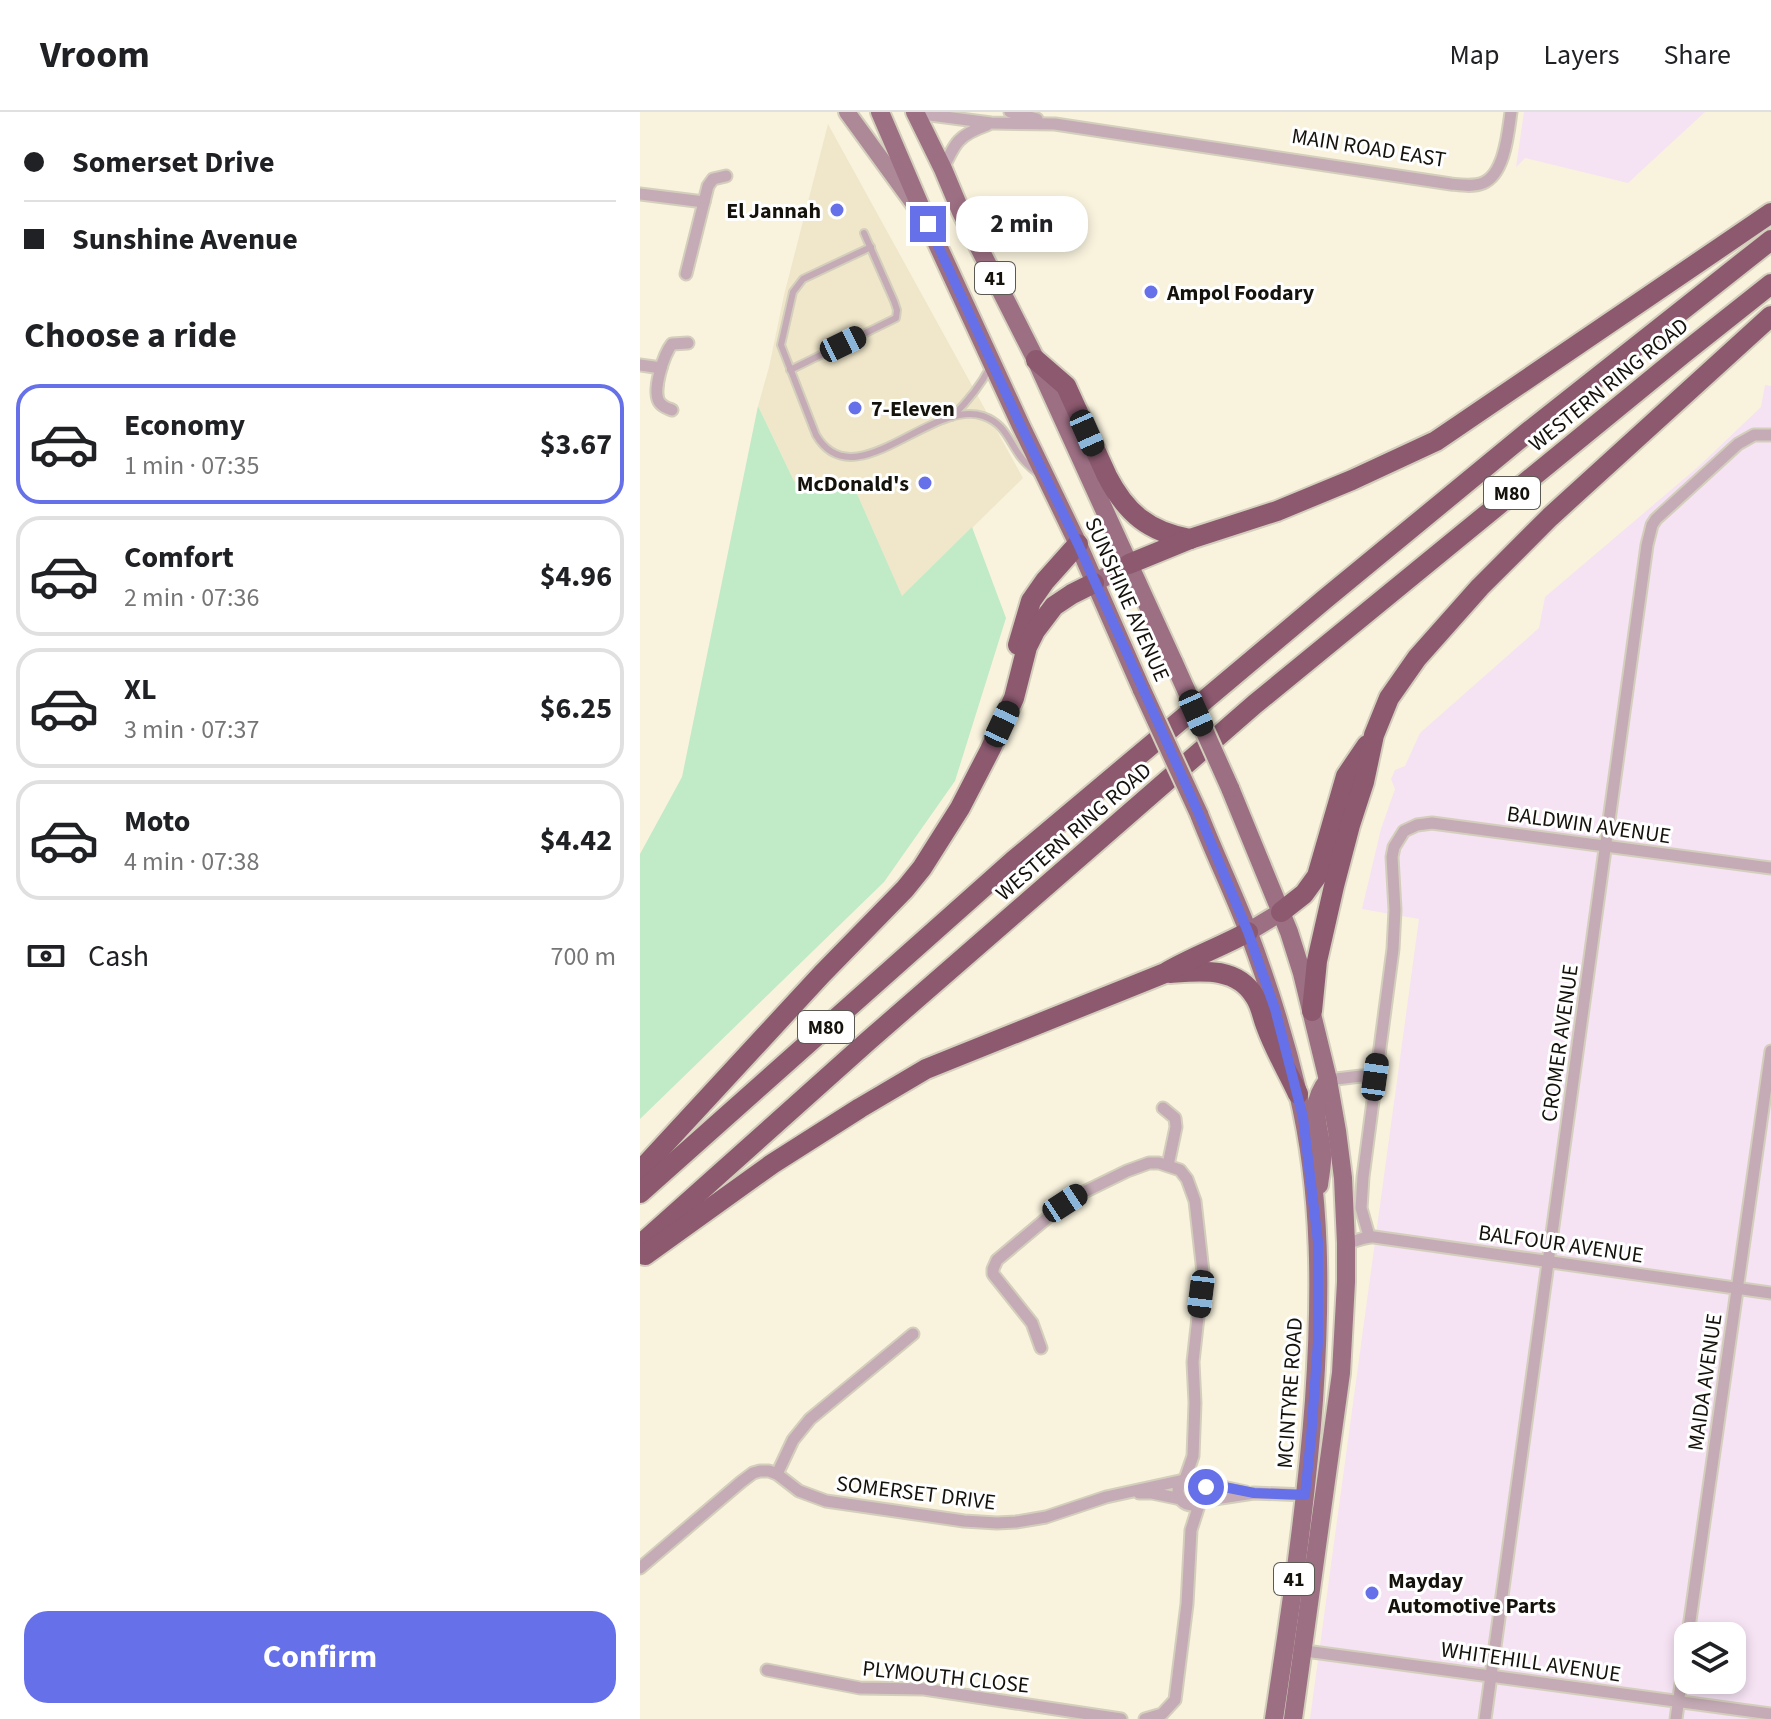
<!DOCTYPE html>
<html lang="en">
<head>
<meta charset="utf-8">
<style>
  body { margin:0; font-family:"Source Sans 3",sans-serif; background:#f2f2f2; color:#202124; height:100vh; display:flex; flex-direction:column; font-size:30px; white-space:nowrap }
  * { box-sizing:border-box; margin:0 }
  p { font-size:26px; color:#757577 }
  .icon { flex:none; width:44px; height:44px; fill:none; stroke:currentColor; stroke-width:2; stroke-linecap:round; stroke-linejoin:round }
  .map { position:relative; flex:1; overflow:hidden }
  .drawer { display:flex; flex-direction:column; background:#fff; width:640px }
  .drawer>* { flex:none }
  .top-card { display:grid; align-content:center; height:176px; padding:0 24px; background:#fff }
  .fabs { position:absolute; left:1034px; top:1510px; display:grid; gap:16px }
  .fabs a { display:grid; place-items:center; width:72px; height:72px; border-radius:16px; background:#fff; box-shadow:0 4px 12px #0003; font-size:40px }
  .end { position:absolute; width:36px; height:36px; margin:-18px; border:10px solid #6670e9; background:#fff; box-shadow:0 0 0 4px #fff }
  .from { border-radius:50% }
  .bubble { position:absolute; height:56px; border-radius:24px; background:#fff; box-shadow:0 4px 12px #0003; font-size:26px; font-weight:700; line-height:56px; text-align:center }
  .car { position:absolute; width:24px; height:48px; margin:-24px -12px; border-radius:10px; box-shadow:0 0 6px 2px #0007; background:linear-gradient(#222 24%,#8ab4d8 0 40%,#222 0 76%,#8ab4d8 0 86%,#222 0) }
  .top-card b { display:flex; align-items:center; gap:28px; height:76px; font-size:30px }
  .top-card b+b { border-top:2px solid #e0e0e0 }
  .top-card i { width:20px; height:20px; background:#202124 }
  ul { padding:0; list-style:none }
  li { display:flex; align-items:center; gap:24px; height:120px; margin:0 16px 12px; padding:0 8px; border:4px solid #e0e0e0; border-radius:24px }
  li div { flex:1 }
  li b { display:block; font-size:30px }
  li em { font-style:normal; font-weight:700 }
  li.current { border-color:#6670e9 }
  li>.icon { width:72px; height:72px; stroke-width:1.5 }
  h2 { padding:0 24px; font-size:36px; line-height:96px }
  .pay { display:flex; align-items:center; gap:20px; height:88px; padding:0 24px; font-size:30px }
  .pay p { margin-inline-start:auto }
  .primary-button { display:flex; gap:16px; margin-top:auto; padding:16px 24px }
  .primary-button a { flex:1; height:92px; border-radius:24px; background:#6670e9; color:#fff; font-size:32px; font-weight:700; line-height:92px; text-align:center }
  header { display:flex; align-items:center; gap:48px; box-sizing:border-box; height:112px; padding:0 40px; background:#fff; border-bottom:2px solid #e0e0e0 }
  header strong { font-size:38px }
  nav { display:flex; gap:44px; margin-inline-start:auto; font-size:28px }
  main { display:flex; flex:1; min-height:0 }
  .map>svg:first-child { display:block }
  .built { fill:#f0e7cb }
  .industrial { fill:#f5e2f3; fill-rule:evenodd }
  .green { fill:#c1eac7 }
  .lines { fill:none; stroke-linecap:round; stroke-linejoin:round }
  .lane-casing { stroke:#d4cfbc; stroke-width:10 }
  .street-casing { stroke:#d4cfbc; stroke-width:15 }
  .secondary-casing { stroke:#d4cfbc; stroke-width:20 }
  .primary-casing { stroke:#d4cfbc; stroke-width:22 }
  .highway-casing { stroke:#d4cfbc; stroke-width:24 }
  .lane { stroke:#c5abb5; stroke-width:6 }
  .street { stroke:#c5abb5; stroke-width:11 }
  .secondary { stroke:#ad8897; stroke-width:16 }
  .primary { stroke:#9c6f82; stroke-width:18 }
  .highway { stroke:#8c596f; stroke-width:20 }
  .primary-bridge-casing { stroke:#d4cfbc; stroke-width:22; stroke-linecap:butt }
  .primary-bridge { stroke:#9c6f82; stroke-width:18 }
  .route { stroke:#6670e9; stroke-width:10 }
  .poi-dot { fill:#6670e9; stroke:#fff; stroke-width:3 }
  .labels { text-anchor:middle; stroke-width:6; stroke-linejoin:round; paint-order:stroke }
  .shield { fill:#fff; stroke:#5a5954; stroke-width:2 }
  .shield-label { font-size:20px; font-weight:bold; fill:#14120b }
  .street-label { font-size:22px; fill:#14120b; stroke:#fff }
  .poi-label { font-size:22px; font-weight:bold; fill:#14120b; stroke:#fff; text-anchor:start }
</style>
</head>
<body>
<header>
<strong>Vroom</strong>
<nav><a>Map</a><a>Layers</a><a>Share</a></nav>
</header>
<main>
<section class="drawer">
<div class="top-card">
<b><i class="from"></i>Somerset Drive</b>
<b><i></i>Sunshine Avenue</b>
</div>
<h2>Choose a ride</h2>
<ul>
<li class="current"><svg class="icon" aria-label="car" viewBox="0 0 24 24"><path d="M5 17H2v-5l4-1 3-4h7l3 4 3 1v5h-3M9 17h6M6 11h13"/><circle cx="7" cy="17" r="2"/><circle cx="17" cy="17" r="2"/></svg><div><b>Economy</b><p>1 min · 07:35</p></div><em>$3.67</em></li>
<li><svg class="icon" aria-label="car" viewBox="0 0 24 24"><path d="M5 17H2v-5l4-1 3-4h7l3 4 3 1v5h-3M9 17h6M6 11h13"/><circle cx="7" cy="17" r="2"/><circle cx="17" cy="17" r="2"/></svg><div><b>Comfort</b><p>2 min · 07:36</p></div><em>$4.96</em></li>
<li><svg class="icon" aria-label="car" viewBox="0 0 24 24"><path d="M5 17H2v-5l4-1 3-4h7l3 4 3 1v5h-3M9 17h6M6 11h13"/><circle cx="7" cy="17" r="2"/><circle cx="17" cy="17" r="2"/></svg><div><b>XL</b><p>3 min · 07:37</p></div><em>$6.25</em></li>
<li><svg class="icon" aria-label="car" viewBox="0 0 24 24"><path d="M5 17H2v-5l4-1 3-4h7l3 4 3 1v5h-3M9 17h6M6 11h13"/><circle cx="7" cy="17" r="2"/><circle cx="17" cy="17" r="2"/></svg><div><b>Moto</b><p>4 min · 07:38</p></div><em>$4.42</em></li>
</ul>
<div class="pay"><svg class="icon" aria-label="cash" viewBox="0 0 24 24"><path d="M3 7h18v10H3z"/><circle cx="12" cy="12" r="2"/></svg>Cash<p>700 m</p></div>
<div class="primary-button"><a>Confirm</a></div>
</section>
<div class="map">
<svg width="1131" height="1607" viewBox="0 0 1131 1607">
  <rect width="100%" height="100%" fill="#f9f3de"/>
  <polygon class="built" points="188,12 383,366 262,485 211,368 182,380 154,369 118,294 129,255 144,183"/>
  <g class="industrial">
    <polygon points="884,0 1065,0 988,71 885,46 876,55"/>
    <path d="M1125,273L1131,274V1607H670L779,807L722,797L741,717L755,677L751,667L755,658L765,654L780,621L899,516L905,485L1058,355L1121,295ZM1048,1524H1092V1568H1048Z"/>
  </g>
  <polygon class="green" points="118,294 154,369 182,380 211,368 262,484 332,415 366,506 315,669 244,770 0,1007 0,742 42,665"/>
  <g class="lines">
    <defs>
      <g id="lane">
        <path d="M231,135L163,167L153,180L141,233L176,323C214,388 292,286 343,304C364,311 368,327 380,344C384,350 391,356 397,361"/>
        <polyline points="150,258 256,206 257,198 254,189 224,121"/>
        <path d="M312,305C328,289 340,275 350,255"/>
      </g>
      <g id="street">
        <polyline points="370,0 397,7"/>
        <path d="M275,1L351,11L415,12L811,72C821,73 833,75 843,71C865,62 868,20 871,0"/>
        <path d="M303,57C315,30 319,23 347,13"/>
        <polyline points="0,82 64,90 46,162"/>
        <polyline points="64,90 68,74 73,67 86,64"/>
        <polyline points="0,253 21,256"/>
        <path d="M32,298C27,296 23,295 20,291C11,280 24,242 32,232L48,231"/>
        <polyline points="688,968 721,964 735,965"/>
        <polyline points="523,996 535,1006 536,1015 528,1053"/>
        <polyline points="729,1124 721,1096 723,1065 753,837 755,798 752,745 754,735 764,719 777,713 792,711 1131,756"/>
        <path d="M706,1131C716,1130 724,1124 734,1125L1131,1181"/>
        <polyline points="401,1236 392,1211 353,1162 353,1157 357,1148 425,1091 440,1082 487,1059 509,1051 519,1051 540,1058 547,1067 555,1089 563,1160 553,1250 555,1291 553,1344 545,1367"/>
        <polyline points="137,1362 153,1328 170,1307 273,1222"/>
        <circle cx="552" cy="1379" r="14"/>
        <polyline points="564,1371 606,1380"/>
        <polyline points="499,1381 512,1381 541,1387"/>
        <polyline points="561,1389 614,1381 667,1383"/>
        <polyline points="0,1456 101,1370 113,1361 120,1359 129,1359 137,1362 159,1379 186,1389 324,1409 357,1411 376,1410 406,1405 466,1385 544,1368"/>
        <polyline points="658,1538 1131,1602"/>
        <polyline points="127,1558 220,1576 284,1577 481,1607"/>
        <polyline points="505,1607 522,1602 535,1588 547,1492 551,1418 560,1390"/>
        <polyline points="845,1607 1007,433 1012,413 1016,407 1098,332 1114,323 1131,323"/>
        <polyline points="1036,1607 1131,939"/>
      </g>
      <polyline id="secondary" points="207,0 276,95"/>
      <g id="primary">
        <polyline points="240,0 288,112 381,314 438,432 502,578"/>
        <polyline points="275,0 303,57 321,100 396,248 534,551"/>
        <polyline points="454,471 489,452"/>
        <polyline points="590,676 649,820 662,861 688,968 697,1019 703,1066 706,1131 706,1170 701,1261 653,1607"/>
        <path d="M559,702C574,741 593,780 608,819C628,872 645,926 658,981C682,1082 681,1186 674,1288C666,1395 650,1501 634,1607"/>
        <polyline points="608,820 641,800"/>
        <path d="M679,1073C680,1063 683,1052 682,1041C680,1012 667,995 688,968"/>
      </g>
      <g id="highway">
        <path d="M396,248L426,274L467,364C486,401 509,420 550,427"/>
        <polyline points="489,452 550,427 637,399 712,368 796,329 1131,101"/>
        <polyline points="378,533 391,489 405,469 438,432"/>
        <polyline points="641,800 664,782 677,764 706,664 727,633"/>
        <path d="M530,861C560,859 597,854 615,885C621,894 622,904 626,914C634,937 648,960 658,982"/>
        <polyline points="672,899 677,849 694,774 710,713 724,670 734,623 749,586 777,546 840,475 910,405 1131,204"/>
        <polyline points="0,1059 182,862 265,777 282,756 320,696 350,638 374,586 387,535 395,519 414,494 432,482 454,471"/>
        <polyline points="0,1081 373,749 685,487 888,320 1131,128"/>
        <polyline points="0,1133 228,929 615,592 1044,241 1131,172"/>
        <path d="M5,1143L132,1052L220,996L286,957L525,861C552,845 581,835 608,820"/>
      </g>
    </defs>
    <use href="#lane" class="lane-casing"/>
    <use href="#street" class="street-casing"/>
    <use href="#secondary" class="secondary-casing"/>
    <use href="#primary" class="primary-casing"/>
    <use href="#highway" class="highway-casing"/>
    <use href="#lane" class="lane"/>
    <use href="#street" class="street"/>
    <use href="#secondary" class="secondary"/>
    <use href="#primary" class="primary"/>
    <use href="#highway" class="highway"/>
    <defs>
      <g id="primary-bridge">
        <polyline points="534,551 590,676"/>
        <polyline points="502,578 559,702"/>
      </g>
    </defs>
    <use href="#primary-bridge" class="primary-bridge-casing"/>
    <use href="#primary-bridge" class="primary-bridge"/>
  </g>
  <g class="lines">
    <polyline class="route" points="288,112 381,314 438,432 559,702 608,820 635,897 663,1005 678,1130 678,1230 671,1326 665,1383 614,1381 564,1371 566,1375"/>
  </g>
  <g class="poi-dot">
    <circle cx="197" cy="98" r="8"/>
    <circle cx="511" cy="180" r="8"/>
    <circle cx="215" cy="296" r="8"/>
    <circle cx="285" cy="371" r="8"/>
    <circle cx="732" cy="1481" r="8"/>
  </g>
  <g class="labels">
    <g class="shield">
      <rect x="335" y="150" width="40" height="32" rx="6"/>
      <rect x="844" y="365" width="56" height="32" rx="6"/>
      <rect x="158" y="899" width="56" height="32" rx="6"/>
      <rect x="634" y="1451" width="40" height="32" rx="6"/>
    </g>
    <g class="shield-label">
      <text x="355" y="173">41</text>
      <text x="872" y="388">M80</text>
      <text x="186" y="922">M80</text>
      <text x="654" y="1474">41</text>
    </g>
    <g class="street-label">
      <text transform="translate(729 35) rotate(9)" y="8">MAIN ROAD EAST</text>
      <text transform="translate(968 272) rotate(-39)" y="8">WESTERN RING ROAD</text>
      <text transform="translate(488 487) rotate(66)" y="8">SUNSHINE AVENUE</text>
      <text transform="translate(949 712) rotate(8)" y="8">BALDWIN AVENUE</text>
      <text transform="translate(433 719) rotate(-41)" y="8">WESTERN RING ROAD</text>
      <text transform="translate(919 931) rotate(-82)" y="8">CROMER AVENUE</text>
      <text transform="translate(921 1131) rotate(8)" y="8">BALFOUR AVENUE</text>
      <text transform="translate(1064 1270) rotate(-82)" y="8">MAIDA AVENUE</text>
      <text transform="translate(649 1281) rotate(-86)" y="8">MCINTYRE ROAD</text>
      <text transform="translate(276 1380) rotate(7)" y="8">SOMERSET DRIVE</text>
      <text transform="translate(891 1549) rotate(8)" y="8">WHITEHILL AVENUE</text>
      <text transform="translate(306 1564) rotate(6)" y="8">PLYMOUTH CLOSE</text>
    </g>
    <g class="poi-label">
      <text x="181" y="106" text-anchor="end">El Jannah</text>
      <text x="527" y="188">Ampol Foodary</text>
      <text x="231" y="304">7-Eleven</text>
      <text x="269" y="379" text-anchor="end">McDonald's</text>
      <text x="748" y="1476">Mayday<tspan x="748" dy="25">Automotive Parts</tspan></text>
    </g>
  </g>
</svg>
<div class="fabs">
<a><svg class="icon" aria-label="layers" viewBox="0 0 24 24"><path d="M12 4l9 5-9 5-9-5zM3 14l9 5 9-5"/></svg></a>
</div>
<i class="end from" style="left:566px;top:1375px"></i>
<i class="end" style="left:288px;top:112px"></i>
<div class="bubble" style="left:316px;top:84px;width:132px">2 min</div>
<i class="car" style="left:203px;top:232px;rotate:64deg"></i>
<i class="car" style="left:447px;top:321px;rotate:156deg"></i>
<i class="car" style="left:556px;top:601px;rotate:156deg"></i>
<i class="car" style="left:362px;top:612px;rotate:25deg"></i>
<i class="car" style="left:735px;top:965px;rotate:8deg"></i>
<i class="car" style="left:425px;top:1091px;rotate:57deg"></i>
<i class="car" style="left:561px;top:1182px;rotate:187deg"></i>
</div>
</main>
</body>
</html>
